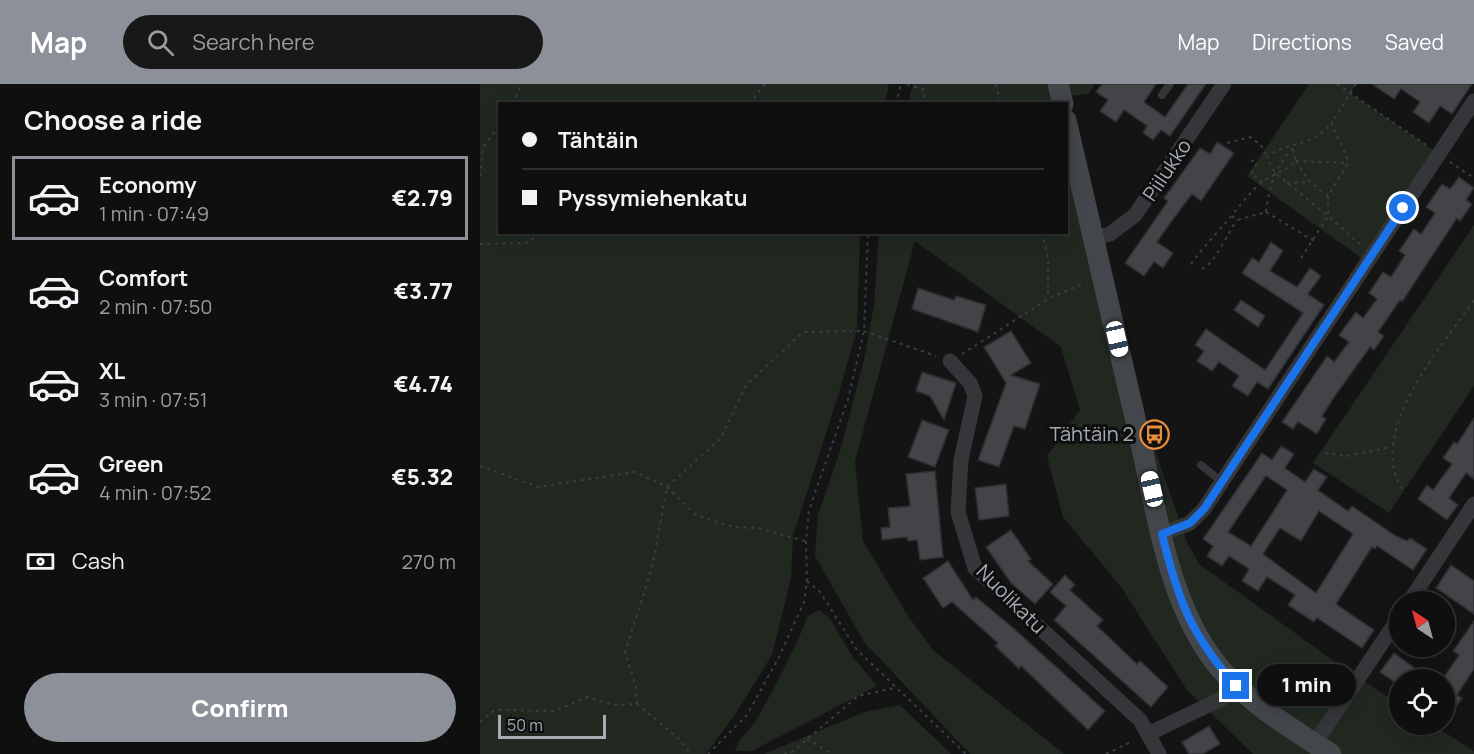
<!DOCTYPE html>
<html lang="en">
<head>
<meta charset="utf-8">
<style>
  body { margin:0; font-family:Manrope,sans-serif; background:#181819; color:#f1f3f6; height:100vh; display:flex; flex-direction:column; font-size:22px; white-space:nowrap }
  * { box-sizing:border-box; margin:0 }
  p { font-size:20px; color:#9b9c9f }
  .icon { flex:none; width:33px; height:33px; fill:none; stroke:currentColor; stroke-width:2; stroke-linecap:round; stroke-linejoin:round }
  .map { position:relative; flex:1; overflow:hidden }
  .details { display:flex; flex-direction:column; background:#0f0f10; width:480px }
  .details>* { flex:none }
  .guide { position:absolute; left:18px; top:18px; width:570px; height:132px; border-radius:0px; box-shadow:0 3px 15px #0003,0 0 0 2px #2f2f30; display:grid; align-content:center; height:132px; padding:0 24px; background:#0f0f10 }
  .needle { width:39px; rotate:324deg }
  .buttons { position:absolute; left:909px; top:507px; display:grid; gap:12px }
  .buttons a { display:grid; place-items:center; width:66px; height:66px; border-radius:50%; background:#0f0f10; box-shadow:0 3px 15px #0003,0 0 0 2px #2f2f30; font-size:30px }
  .scale { position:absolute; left:18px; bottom:15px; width:108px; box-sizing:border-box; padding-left:6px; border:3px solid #a6adb5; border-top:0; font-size:16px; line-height:21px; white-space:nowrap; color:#a6adb5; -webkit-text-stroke:4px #0f0f10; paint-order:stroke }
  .end { position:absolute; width:27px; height:27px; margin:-14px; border:8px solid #1a73e8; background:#fff; box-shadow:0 0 0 3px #fff }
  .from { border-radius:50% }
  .bubble { position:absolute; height:42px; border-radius:21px; background:#0f0f10; box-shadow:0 3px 15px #0003,0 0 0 2px #2f2f30; font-size:20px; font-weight:800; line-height:42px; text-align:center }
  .car { position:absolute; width:18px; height:36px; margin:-18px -9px; border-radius:8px; box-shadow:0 0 4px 2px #0007; background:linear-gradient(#fff 24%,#345 0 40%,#fff 0 76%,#345 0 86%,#fff 0) }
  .guide b { display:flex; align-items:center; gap:21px; height:57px; font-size:22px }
  .guide b+b { border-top:2px solid #2f2f30 }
  .guide i { width:15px; height:15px; background:#f1f3f6 }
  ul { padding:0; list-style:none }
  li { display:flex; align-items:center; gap:18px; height:84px; margin:0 12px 9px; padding:0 12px; border:3px solid transparent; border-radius:0px }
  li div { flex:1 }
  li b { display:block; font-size:22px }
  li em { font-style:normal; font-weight:800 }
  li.on { border-color:#8c9099 }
  li>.icon { width:54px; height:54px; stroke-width:1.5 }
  h2 { padding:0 24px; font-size:27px; line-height:72px }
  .pay { display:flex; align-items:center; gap:15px; height:66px; padding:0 24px; font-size:22px }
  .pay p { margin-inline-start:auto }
  .primary-button { display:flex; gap:12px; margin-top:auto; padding:12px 24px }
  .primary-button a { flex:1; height:69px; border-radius:36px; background:#8c9099; color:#fff; font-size:24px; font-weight:800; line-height:69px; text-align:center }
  header { display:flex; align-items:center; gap:36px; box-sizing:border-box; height:84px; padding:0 30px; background:#8c9099; color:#fff }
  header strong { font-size:28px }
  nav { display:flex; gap:33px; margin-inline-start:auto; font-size:21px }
  .search { width:420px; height:54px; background:#181819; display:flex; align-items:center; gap:15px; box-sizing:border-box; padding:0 21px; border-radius:33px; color:#9b9c9f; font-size:22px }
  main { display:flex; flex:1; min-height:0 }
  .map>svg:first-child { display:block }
  .green { fill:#202820 }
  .building { fill:#434448; stroke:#2e2e31; stroke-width:1.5; fill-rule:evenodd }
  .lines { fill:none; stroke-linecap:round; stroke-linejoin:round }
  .path { stroke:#3b3e41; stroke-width:2; stroke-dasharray:3 4.5; stroke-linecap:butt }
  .lane { stroke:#35363a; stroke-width:8 }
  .street { stroke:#35363a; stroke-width:15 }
  .secondary { stroke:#43464a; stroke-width:21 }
  .route { stroke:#1a73e8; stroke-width:8 }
  .labels { text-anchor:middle; stroke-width:6; stroke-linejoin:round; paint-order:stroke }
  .street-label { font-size:20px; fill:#a6adb5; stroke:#0f0f10 }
  .poi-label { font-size:20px; fill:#a6adb5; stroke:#0f0f10; text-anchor:end }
</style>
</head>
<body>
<header>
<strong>Map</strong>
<div class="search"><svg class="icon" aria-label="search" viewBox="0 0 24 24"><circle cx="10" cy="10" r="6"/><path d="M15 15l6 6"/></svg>Search here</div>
<nav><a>Map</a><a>Directions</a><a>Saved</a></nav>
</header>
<main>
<section class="details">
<h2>Choose a ride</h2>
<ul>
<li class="on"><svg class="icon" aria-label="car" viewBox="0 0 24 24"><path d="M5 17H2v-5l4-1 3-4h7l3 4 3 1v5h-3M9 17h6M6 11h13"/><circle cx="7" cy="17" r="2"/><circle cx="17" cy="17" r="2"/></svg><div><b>Economy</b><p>1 min · 07:49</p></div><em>€2.79</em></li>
<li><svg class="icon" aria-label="car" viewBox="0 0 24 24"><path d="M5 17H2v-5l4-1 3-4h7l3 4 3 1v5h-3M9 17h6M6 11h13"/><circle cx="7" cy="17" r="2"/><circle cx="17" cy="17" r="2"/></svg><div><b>Comfort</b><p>2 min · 07:50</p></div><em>€3.77</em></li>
<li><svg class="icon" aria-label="car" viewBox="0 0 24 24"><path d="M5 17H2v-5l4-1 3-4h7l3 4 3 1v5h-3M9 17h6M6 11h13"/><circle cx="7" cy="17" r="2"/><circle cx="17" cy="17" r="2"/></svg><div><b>XL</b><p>3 min · 07:51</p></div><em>€4.74</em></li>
<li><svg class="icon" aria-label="car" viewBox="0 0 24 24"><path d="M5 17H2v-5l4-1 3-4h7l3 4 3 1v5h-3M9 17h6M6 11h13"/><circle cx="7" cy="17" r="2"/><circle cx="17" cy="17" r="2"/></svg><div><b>Green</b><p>4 min · 07:52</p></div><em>€5.32</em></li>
</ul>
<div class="pay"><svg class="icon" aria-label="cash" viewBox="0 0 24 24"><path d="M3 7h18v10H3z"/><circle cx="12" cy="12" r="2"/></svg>Cash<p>270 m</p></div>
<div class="primary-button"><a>Confirm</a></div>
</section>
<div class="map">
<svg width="994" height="670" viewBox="0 0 994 670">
  <rect width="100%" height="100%" fill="#141415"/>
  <g class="green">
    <polygon points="0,0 409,0 405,19 20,20 20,148 380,149 377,245 358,312 313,452 311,494 292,571 256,629 226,670 0,670"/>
    <polygon points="433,0 615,0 608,10 573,14 574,19 428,20"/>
    <polygon points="829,0 876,0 870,9 955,67 887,178 767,92"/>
    <polygon points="587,71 619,206 707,458 719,480 868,587 919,620 920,640 953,641 994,667 994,670 773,670 707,606 641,503 583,433 567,372 600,326 581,263 435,157 375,377 383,457 428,532 453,566 584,670 490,670 384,558 335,472 338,431 361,364 384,276 394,221 399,149 586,148"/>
    <polygon points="994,141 994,302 909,429 833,379"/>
    <path d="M339,526L349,533L372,572L397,602L272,667H255C259,652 271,646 278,633C297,599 314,567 328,532Z"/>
    <polygon points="420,621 471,670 284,670 384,628"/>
  </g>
  <g class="building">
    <polygon points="622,0 676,0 664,18 685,33 708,0 726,0 690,52 681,46 673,56 663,49 667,42 644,26 636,38 620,27 628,16 616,8"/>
    <polygon points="892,0 992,0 972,30 960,22 949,39 933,28 940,18 921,5 914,15"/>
    <polygon points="737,58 754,69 721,117 712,110 691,138 677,158 693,169 683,184 674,178 664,192 645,179 688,117 684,114 720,64 730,70"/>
    <polygon points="979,93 994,104 986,116 992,120 980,137 977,134 922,218 920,216 898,248 904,252 894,266 890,263 857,309 842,332 846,335 837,350 818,338 813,345 802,338 847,272 854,278 869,258 859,251 876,228 883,234 897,215 889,209 903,188 911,193 925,171 919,167 934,145 941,150 955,129 946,123 962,100 970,105"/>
    <polygon points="791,158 803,167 790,187 817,203 830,184 841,192 828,210 844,221 788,305 777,298 768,312 752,302 759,292 739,278 732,287 717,277 724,267 715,261 726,245 785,286 823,229 762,189 772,174 779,178"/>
    <polygon points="438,204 474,216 476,212 506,221 498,248 432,225"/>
    <polygon points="761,216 785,232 778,243 754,226"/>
    <polygon points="531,247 551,279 531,291 560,300 545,345 534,342 519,383 498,376 526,299 504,263"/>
    <polygon points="442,288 476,299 464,336 450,312 436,307"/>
    <polygon points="994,334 994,395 986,389 969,414 978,421 967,436 938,415 947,401 953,406 972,380 963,374 974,358 977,360"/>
    <polygon points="442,336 469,346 455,383 428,373"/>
    <path d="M801,362L814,370L805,384L825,398L834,385L847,393L838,406L868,427L872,422L916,452L927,457L930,454L947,465L933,486L897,462L895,465L892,463L856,520L894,546L882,564L837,534L834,538L808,521L815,511L787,493L778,507L762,497L769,485L749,472L742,482L727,472L733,462L723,455L734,439L782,369L792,376ZM786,392L807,406L771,462L748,448ZM839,427L873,450L836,509L783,470L800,444L821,457Z"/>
    <polygon points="455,387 463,473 440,476 437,456 428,457 427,453 402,456 401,444 410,443 408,424 430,422 426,390"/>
    <polygon points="526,400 529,432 499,436 495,404"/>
    <polygon points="531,446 551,475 548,477 573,500 555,520 531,499 506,463"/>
    <polygon points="468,477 493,516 496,513 532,543 625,627 608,646 541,582 539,585 515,562 518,559 472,518 463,524 443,494"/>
    <polygon points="971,481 994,497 994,530 956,504"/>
    <polygon points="585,491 595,501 590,506 623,536 617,542 657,580 660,577 688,603 671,623 574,536 586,522 570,508"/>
    <polygon points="994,537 994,585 977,611 982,614 964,640 964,593 979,571 973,567"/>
    <polygon points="914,569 951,596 920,596 920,602 900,588"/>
    <polygon points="729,642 740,660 723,670 709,670 702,658"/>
  </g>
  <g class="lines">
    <g class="path">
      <polyline points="427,0 444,6 445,20"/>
      <polyline points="516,0 521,20"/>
      <polyline points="857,0 946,61"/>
      <path d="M876,0L852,39C856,54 865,64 868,79L848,112V132L881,161"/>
      <polyline points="33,20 41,0"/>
      <polyline points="269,20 285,0"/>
      <polyline points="416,20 421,0"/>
      <polyline points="747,59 770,53 781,61 787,73"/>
      <polyline points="771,76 777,80 771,89 782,98"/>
      <polyline points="816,77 867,79"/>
      <polyline points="816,77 830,98 848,112"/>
      <polyline points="970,78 994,94"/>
      <polyline points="0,92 3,63 20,41"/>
      <polyline points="807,99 830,98"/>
      <path d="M786,128C789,103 795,82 813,64"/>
      <polyline points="786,128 834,157"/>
      <polyline points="752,132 757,136 786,128"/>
      <polyline points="562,148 568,174 568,215"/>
      <polyline points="0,160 46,159 63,148"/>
      <path d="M821,174L848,132L795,89L787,73C810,56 831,64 852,39"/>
      <path d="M711,180C724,162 739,147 753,130C762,119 770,108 781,99C793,89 806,88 816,77L813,63"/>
      <path d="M722,185C736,178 747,150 757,136"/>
      <polyline points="482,270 568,215 604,199"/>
      <polyline points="845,369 867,372 911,363"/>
      <polyline points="0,382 58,403 155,388 187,403 216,431 253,443 278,444 325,457"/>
      <path d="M922,405C886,347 962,263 994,216"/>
      <polyline points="327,497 340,508 377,566 486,670"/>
      <polyline points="157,620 156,603 145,568 172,484 187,403 241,354 266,301 323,248 384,247 456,272"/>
      <polyline points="0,638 15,626 75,627 107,613 133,621 157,620 198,654 211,670"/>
      <polyline points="327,655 352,670"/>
      <polyline points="228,670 267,631 299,573 324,518 327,497 326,457 329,426 368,315 384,247 388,148"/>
      <polyline points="304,670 311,669 378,612 414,604"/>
      <polyline points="626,670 653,657"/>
    </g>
    <g class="lane">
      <polyline points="682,11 690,0"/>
      <polyline points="721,381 742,398"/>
    </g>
    <g class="street">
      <polyline points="613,154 630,150 655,131 744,0"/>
      <polyline points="470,277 490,299 495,312 481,376 478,428 495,484 660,636 679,670"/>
      <polyline points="682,450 710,439 724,425 994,17"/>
      <polyline points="929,518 994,420"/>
      <polyline points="668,650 743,614 756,602"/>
      <polyline points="835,659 920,532"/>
    </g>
    <g class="secondary">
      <polyline points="578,0 583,20"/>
      <path d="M586,36C610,141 635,246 659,351C676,424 686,507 729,570C759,614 808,642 851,670"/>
    </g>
  </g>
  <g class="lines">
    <path class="route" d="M756,602C711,551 698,516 682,450L710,439L724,425L923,124"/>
  </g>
  <defs>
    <symbol id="bus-ring" viewBox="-11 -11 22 22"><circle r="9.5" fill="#0f0f10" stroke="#e68f3a" stroke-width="1.5"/><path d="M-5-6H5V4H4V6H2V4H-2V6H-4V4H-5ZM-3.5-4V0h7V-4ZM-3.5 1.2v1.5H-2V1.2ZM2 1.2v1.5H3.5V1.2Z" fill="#e68f3a"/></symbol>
  </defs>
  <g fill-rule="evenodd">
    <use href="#bus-ring" x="658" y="334" width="33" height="33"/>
  </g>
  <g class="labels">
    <g class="street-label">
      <text transform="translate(687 86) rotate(-56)" y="7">Piilukko</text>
      <text transform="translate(531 515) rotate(45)" y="7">Nuolikatu</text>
    </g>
    <g class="poi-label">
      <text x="654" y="357">Tähtäin 2</text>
    </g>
  </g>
</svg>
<div class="buttons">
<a><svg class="needle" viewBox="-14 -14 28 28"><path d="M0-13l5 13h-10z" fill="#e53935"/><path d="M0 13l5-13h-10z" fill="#9b9c9f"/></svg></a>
<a><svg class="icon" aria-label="locate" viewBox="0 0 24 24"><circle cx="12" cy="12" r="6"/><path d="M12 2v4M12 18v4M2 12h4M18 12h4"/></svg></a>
</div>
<div class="scale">50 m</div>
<i class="end from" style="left:923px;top:124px"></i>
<i class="end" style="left:756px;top:602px"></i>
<div class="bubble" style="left:777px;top:580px;width:99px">1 min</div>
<i class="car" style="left:637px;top:255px;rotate:167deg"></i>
<i class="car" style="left:672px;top:405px;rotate:347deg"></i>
<div class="guide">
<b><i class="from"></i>Tähtäin</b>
<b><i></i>Pyssymiehenkatu</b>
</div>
</div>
</main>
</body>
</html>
